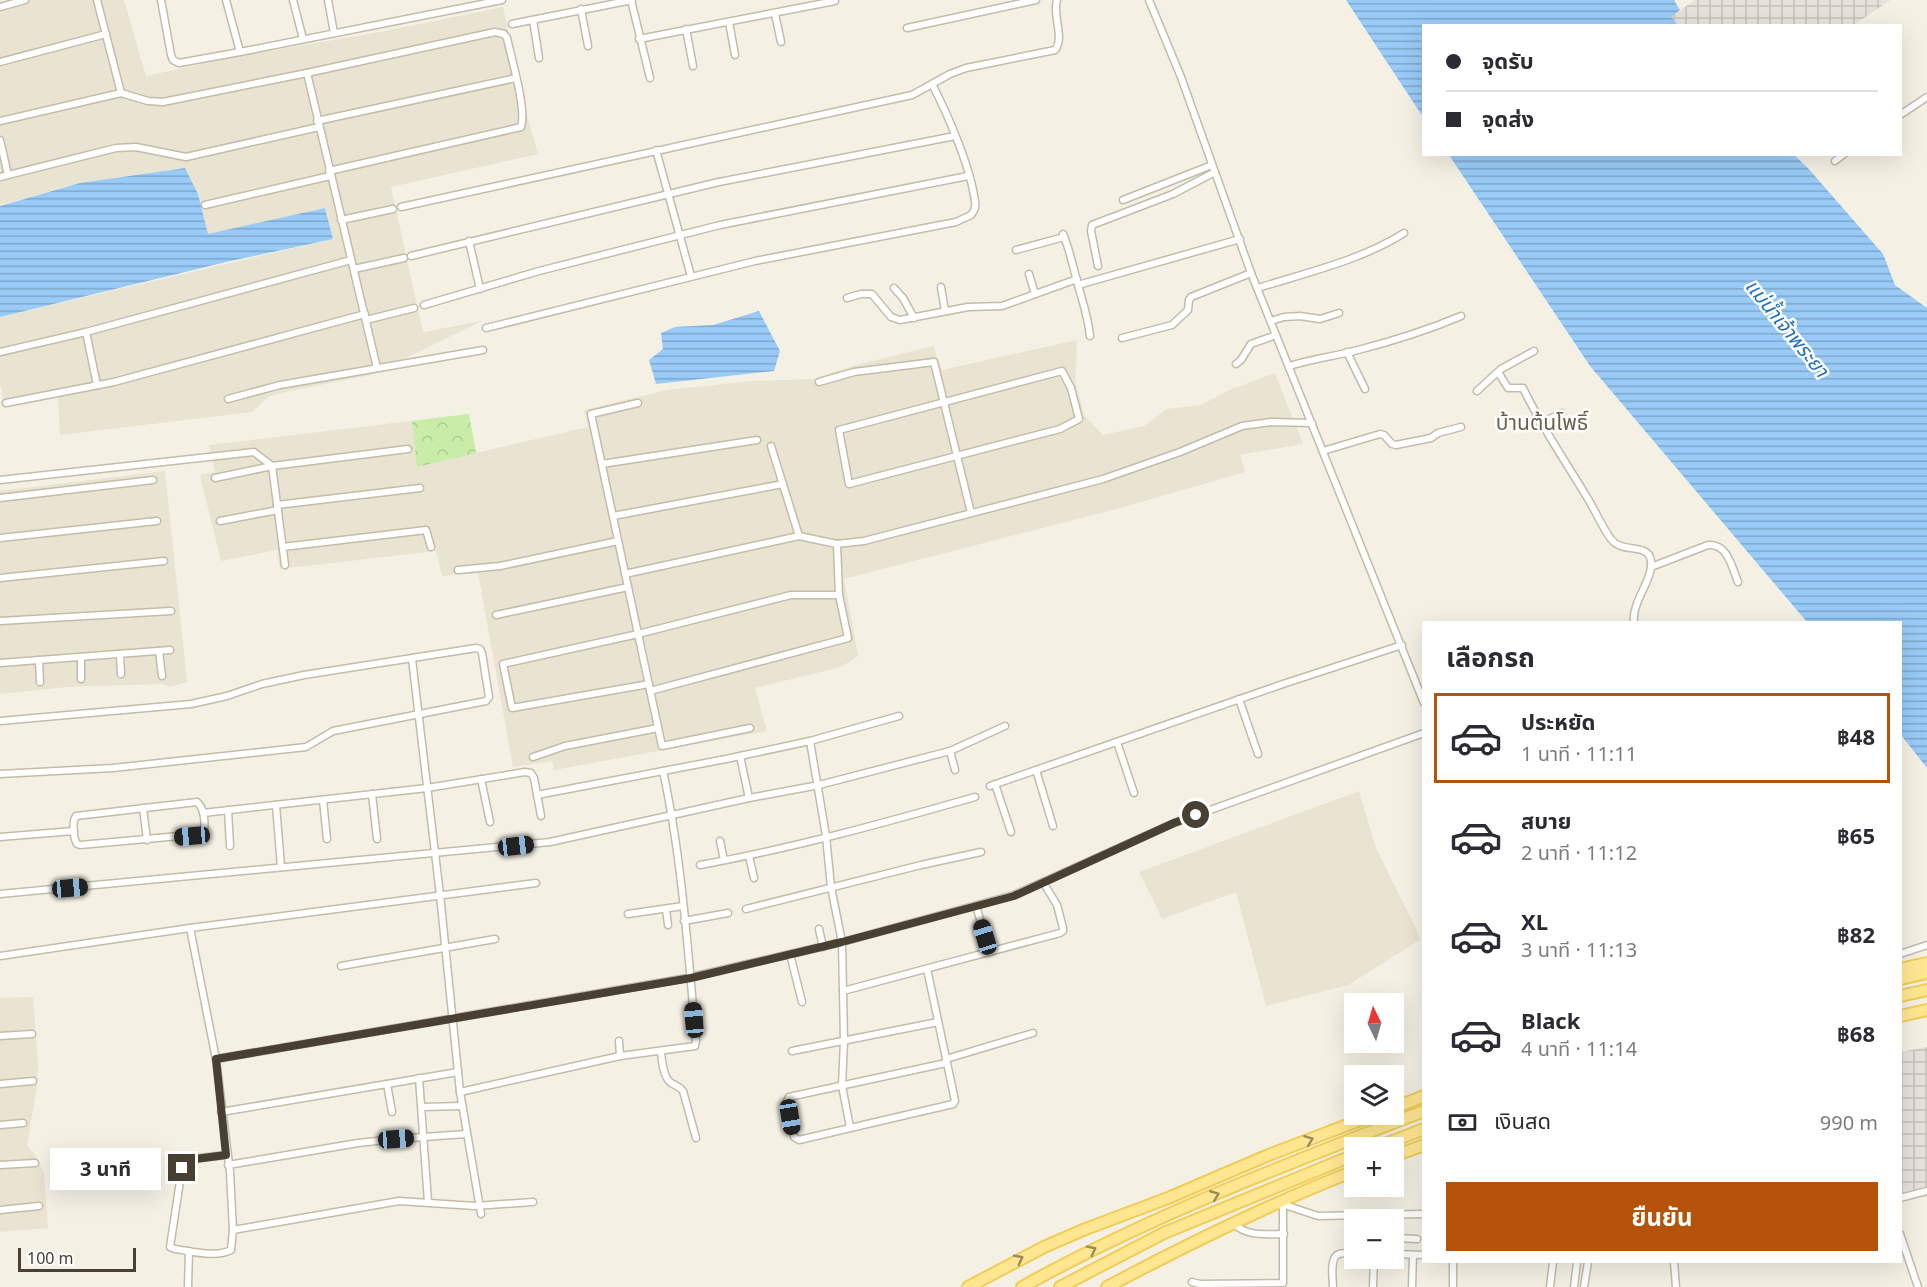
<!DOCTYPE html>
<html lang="th">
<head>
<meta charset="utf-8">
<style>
  body { margin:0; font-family:"Noto Sans","Noto Sans Thai",sans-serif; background:#f7f7f7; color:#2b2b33; height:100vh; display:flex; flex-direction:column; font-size:22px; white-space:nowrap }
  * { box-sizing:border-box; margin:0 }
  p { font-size:20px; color:#7c7c81 }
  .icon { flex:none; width:33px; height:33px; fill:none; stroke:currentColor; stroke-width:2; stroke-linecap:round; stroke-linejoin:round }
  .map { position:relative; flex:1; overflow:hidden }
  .drawer { position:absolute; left:1422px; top:621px; width:480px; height:642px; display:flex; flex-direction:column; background:#fff; border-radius:0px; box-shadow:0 6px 24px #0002 }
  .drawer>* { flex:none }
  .banner { position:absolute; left:1422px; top:24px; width:480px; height:132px; border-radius:0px; box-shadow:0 6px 24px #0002; display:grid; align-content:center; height:132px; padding:0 24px; background:#fff }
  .needle { width:39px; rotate:355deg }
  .tools { position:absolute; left:1344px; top:993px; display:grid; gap:12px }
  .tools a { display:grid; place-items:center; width:60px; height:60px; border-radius:0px; background:#fff; box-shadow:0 6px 24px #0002; font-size:30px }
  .scale { position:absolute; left:18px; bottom:15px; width:118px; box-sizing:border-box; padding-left:6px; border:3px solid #474033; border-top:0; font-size:16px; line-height:21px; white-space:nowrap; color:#474033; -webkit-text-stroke:4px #fff; paint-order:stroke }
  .end { position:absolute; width:27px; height:27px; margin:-14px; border:8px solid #474033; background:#fff; box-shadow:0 0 0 3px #fff }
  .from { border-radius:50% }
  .bubble { position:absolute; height:42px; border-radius:0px; background:#fff; box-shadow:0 6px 24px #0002; font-size:20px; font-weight:700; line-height:42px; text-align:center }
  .car { position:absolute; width:18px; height:36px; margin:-18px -9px; border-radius:8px; box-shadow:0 0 4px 2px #0007; background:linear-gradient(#222 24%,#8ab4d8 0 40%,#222 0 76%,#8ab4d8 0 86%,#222 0) }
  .banner b { display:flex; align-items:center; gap:21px; height:57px; font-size:22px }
  .banner b+b { border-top:2px solid #e1e1e2 }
  .banner i { width:15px; height:15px; background:#2b2b33 }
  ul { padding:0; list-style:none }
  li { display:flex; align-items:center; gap:18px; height:90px; margin:0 12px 9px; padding:0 12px; border:3px solid transparent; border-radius:0px }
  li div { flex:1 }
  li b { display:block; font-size:22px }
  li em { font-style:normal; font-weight:700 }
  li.on { border-color:#b45309 }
  li>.icon { width:54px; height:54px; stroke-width:1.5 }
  h2 { padding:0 24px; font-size:27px; line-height:72px }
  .pay { display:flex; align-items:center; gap:15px; height:66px; padding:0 24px; font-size:22px }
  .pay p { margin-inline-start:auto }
  .primary-button { display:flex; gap:12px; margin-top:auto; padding:12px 24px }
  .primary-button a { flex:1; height:69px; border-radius:0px; background:#b45309; color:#fff; font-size:24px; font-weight:700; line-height:69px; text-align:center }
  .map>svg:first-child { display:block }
  .residential { fill:#e9e3d1 }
  .industrial { fill:url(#industrial-grid) }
  .forest { fill:url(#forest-crowns) }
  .water { fill:url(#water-rules) }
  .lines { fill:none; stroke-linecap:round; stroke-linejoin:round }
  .minor-casing { stroke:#c3bca8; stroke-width:9 }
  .primary-casing { stroke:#f1cd55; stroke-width:14 }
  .minor { stroke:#fff; stroke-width:6 }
  .primary { stroke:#ffe792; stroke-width:10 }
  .oneway { stroke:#9a8b5e }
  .route { stroke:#474033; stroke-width:8 }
  .labels { text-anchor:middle; stroke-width:5; stroke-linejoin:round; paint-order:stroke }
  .water-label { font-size:20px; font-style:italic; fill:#2171be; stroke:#fff }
  .quarter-label { font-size:21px; fill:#6b6049; stroke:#fff }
</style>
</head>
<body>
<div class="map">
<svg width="1927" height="1287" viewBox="0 0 1927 1287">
  <defs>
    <pattern id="industrial-grid" width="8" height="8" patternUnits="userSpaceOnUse" patternTransform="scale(1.5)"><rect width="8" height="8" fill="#e6e1d9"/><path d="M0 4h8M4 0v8" fill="none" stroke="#c7c2bb"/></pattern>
    <pattern id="forest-crowns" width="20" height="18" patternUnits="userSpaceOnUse" patternTransform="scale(1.5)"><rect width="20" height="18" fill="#c9eda8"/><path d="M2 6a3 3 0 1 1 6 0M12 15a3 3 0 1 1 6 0" fill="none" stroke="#aecc91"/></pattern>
    <pattern id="water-rules" width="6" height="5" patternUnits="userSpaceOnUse" patternTransform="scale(1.5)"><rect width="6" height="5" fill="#99cbf8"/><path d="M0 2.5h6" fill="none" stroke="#7fa6c9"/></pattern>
  </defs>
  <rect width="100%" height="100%" fill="#f4f0e4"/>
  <g class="residential">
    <polygon points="16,0 124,0 146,76 239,56 380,32 503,7 528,120 538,154 391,187 423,332 482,321 371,375 289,391 268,397 252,412 60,435 58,397 4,407 0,383 0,317 333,239 325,208 208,235 198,194 184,168 80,183 0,205 0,3"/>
    <polygon points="1077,340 1075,380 1084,415 1103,435 1144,426 1167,409 1201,405 1232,389 1275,373 1303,444 1240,455 1245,472 1124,507 844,579 858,656 841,667 755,688 767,731 554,770 552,761 513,767 478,573 442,576 436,551 280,569 277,550 221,561 200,475 215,472 209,445 469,414 476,453 588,427 584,410 667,390 752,381 813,379 853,366 933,346 942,370"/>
    <polygon points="165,471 187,682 169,687 162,684 67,687 0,694 0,491"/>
    <polygon points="1359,791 1376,848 1421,939 1348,985 1266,1006 1236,892 1162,919 1139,872"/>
    <polygon points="33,997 38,1065 37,1086 27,1145 35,1155 44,1173 48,1228 0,1232 0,998"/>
  </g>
  <g class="industrial">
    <polygon points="1695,0 1890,0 1854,25 1678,26 1670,17"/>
    <polygon points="1927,1047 1927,1191 1900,1198 1900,1052"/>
  </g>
  <polygon class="forest" points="469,414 476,453 417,467 412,421"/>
  <g class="water">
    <polygon points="1346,0 1674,0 1680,10 1671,17 1678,25 1424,26 1423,117"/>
    <polygon points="1449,155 1794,155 1807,167 1883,254 1895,285 1927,308 1927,768 1901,735 1900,622 1807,622 1590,366"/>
    <polygon points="185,168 198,194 208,234 325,208 333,239 226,262 0,317 0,206 80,183"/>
    <polygon points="759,311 780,351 774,371 656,384 649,360 663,349 661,333 675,327 713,325"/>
  </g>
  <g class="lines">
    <defs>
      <g id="minor">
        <polyline points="97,0 121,93"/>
        <polyline points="161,0 171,55 173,60 179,63 240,52 502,0"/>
        <polyline points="226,0 240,52"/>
        <polyline points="293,0 303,39"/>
        <polyline points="328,0 334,33"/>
        <polyline points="631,0 650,78"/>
        <polyline points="1149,0 1181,77 1251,273 1424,703"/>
        <polyline points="0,7 25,0"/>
        <polyline points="581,9 588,46"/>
        <polyline points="775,14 781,42"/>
        <polyline points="533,20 539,58"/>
        <polyline points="729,22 735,55"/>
        <polyline points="512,24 632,0"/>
        <polyline points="907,28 1036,0"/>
        <polyline points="686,29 693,66"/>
        <polyline points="639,39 835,1"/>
        <polyline points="0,62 106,34"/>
        <polyline points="307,73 377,368"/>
        <polyline points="1900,115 1927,97"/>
        <path d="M0,121L121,93L148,101L163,102L307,73L495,32L504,34L507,38C511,57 527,110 521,127L329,171"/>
        <polyline points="317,121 516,78"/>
        <polyline points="0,140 8,175"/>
        <polyline points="656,150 691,276"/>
        <polyline points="1835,161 1844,154"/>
        <polyline points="0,177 116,148 136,147 186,157 319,127"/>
        <polyline points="1123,200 1212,165"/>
        <polyline points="205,205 330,176"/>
        <path d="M401,207L912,95L950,74L966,68L1055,50C1065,38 1052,15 1057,0"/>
        <polyline points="341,220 393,209"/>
        <path d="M1063,234C1070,250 1073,267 1078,285C1083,303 1088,317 1090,336"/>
        <polyline points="469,241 480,289"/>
        <polyline points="1016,250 1064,237"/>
        <polyline points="411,256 719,182 955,136"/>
        <polyline points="1098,266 1091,231 1092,225 1173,194 1215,172"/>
        <polyline points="354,269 404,258"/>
        <polyline points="1029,274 1035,294"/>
        <polyline points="1078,285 1240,239"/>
        <polyline points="941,287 945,311"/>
        <polyline points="894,288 903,298 914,318"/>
        <path d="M1258,288C1305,273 1362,260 1404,233"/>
        <polyline points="847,298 861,294 872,294 891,317 900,320 968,307 1002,306 1077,279"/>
        <polyline points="424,305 539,271 720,225 968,176"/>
        <polyline points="366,320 414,308"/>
        <polyline points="1271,321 1284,317 1300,316 1320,319 1339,313"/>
        <path d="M486,328L755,261L956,222L971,215C974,211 976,208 975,202C971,168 948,115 932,84"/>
        <polyline points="86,332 97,385"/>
        <polyline points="1122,338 1172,325 1188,310 1189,300 1191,297 1251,273"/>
        <polyline points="0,352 86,332 351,260"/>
        <polyline points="1347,352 1365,389"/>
        <polyline points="1236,364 1241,360 1251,344 1276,335"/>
        <path d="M1289,366C1312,359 1335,356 1358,350C1393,341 1428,330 1461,316"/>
        <polygon points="1062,371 1071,388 1079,419 1060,429 849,484 839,430"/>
        <path d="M1498,372L1508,388H1523C1542,428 1566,462 1588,499C1596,512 1602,527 1611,539C1621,553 1645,544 1650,557C1657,576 1631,601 1634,622"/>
        <polyline points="819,382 854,372 934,362 971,513"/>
        <polyline points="1477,391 1501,369 1534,351"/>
        <polyline points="228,399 280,385 483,350"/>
        <polyline points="6,403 114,382 365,314"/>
        <polyline points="638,403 591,414 662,746 750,728"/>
        <polyline points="1540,423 1562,413"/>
        <polyline points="771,446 799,536"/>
        <polyline points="1323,451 1380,434 1384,435 1392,444 1396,445 1431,438 1438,433 1461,427"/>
        <polyline points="602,464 757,440"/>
        <polyline points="215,478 272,466 285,565"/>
        <polyline points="0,480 254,452 272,466 408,449"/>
        <polyline points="0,498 153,480"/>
        <polyline points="277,505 420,488"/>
        <polyline points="613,516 783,484"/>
        <polyline points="220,521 278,510"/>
        <polyline points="0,538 157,521"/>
        <polyline points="283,547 426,530 431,547"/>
        <path d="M1651,567L1708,545C1728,543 1732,568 1738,582"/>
        <polyline points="458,570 500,566 618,541"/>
        <polyline points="625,574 799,536 837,544 864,541 1103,479 1180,452 1242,426 1271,422 1312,423"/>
        <polyline points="0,578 164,561"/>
        <polyline points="496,615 628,587"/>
        <polyline points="0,621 171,611"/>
        <polyline points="159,651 162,676"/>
        <polyline points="120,654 121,674"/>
        <polyline points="81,657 81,679"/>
        <polyline points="412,659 440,895 460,1092 481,1214"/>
        <polyline points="39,660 40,682"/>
        <polyline points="0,663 170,650"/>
        <polyline points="649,684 512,708 503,664 638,634 791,595 839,595"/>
        <polyline points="650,691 848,638 839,595 837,544"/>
        <polyline points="1239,699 1258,754"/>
        <polyline points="0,721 191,704 227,696 262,684 304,675 476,648 480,649 482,653 489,697 486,701 333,731 306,747 113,768 0,774"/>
        <polyline points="810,741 826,836 831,887 842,942 844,1041 842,1086 850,1127"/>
        <polyline points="1117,742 1134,793"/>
        <polyline points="950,751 955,770"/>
        <polyline points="740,756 749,798"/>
        <polyline points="533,757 565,746 658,728"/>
        <polyline points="1036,770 1053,826"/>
        <polyline points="481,779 490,822"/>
        <polyline points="995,784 1011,832"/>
        <polyline points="990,786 1283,684 1402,645"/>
        <polyline points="372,794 377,839"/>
        <polyline points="537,795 726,759 810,741 899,716"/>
        <polyline points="323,800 327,839"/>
        <path d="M197,802C205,809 205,822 204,832L201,834L80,845L77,844C73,837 72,822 76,816Z"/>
        <polyline points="276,805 281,867"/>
        <polyline points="143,808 147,840"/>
        <polyline points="228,810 230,846"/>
        <polyline points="203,813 427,788 525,772 531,773 534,778 541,816"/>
        <polyline points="0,837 74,831"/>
        <polyline points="720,841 724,860"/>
        <polyline points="749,856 754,878"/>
        <path d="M700,865C793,848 884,823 975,797"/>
        <polyline points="0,894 550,842 749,798 819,785 950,751 1005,726"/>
        <polyline points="976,906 990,952"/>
        <polyline points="666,909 668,925"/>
        <polyline points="746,909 921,865 981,852"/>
        <polyline points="628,914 683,906"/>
        <polyline points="684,921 728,913"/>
        <polyline points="819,929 823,947"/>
        <polyline points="790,954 802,1002"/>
        <polyline points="1900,954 1927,945"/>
        <polyline points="0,956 190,928 536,883"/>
        <polyline points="341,966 495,939"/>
        <polyline points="927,969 953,1091 955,1101 953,1104 799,1140 794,1137 787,1101 789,1097 946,1063"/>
        <polyline points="843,991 1060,933 1063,931 1063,928 1057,905 1043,882"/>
        <polyline points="0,1036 32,1034"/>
        <polyline points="619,1041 620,1056"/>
        <polyline points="792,1051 938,1022"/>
        <path d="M661,1052C662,1061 663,1076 670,1082C675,1086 679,1086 683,1091L696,1138"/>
        <polyline points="216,1059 687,978 842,942 1014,895 1174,823 1424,733"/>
        <polyline points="946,1059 1033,1033"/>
        <polyline points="419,1078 428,1202"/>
        <polyline points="0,1084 33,1081"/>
        <polyline points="387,1084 392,1112"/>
        <path d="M460,1092L620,1056L695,1046L696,1041C688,951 682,859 663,771"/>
        <polyline points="422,1107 462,1106"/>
        <polyline points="221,1112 458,1072"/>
        <polyline points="0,1125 23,1123"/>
        <path d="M179,1156L182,1168L170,1247L175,1249C191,1251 216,1258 231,1250L233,1230L230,1172L216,1059L190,928"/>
        <polyline points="180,1160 227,1155"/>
        <polyline points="0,1165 35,1163"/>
        <polyline points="228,1165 358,1143 396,1139 466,1134"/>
        <polyline points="1900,1198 1927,1191"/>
        <polyline points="1283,1201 1288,1206 1318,1216 1424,1214"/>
        <polyline points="0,1210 39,1206"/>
        <polyline points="1349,1215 1353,1254"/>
        <path d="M1233,1223C1247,1237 1265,1234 1284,1234"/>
        <polyline points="233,1230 399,1201 475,1206 533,1202"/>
        <polyline points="1900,1234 1918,1287"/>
        <polyline points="1394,1238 1417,1239"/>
        <polyline points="1394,1254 1424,1255"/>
        <polyline points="1674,1262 1676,1287"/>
        <polyline points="1192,1282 1200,1284 1283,1283 1283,1201"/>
        <polyline points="188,1287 189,1251"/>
        <path d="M1333,1287C1333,1279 1329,1257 1339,1254C1343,1252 1350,1254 1354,1254"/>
        <polyline points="1373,1287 1374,1258"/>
        <polyline points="1412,1287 1413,1255"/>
        <polyline points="1453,1287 1453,1262"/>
        <polyline points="1550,1287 1553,1262"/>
        <polyline points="1574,1287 1577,1262"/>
        <polyline points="1584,1287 1588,1262"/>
      </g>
      <g id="primary">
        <polyline points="1900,969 1927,963"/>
        <polyline points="1900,979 1927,973"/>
        <polyline points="1900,996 1927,990"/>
        <polyline points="1900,1016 1927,1010"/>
        <polyline points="1394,1108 1424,1096"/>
        <polyline points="1375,1148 1424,1129"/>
        <polyline points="1394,1156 1424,1145"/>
        <polyline points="968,1287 1044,1247 1083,1230 1168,1198 1271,1154 1376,1114"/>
        <path d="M1022,1287C1150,1216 1287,1164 1424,1111"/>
        <polyline points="1060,1287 1164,1233 1354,1155"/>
        <path d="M1107,1287C1188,1244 1269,1204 1354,1171"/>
      </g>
    </defs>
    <use href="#minor" class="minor-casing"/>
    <use href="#primary" class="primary-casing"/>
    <use href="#minor" class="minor"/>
    <use href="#primary" class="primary"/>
  </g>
  <defs><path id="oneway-chevron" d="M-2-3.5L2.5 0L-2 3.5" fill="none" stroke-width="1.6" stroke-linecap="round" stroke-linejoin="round" transform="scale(1.5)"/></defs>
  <g class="oneway">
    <use href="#oneway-chevron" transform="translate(1309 1140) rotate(-21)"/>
    <use href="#oneway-chevron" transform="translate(1215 1195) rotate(-22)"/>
    <use href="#oneway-chevron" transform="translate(1092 1250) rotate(-27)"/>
    <use href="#oneway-chevron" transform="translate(1019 1259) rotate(-27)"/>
  </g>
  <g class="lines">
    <polyline class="route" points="182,1168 180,1161 226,1155 216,1059 691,978 842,942 1014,896 1174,823 1196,815"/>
  </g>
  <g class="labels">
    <g class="water-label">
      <text transform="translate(1787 328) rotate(51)" y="7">แม่น้ำเจ้าพระยา</text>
    </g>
    <g class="quarter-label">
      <text x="1542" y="430">บ้านต้นโพธิ์</text>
    </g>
  </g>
</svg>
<div class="tools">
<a><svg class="needle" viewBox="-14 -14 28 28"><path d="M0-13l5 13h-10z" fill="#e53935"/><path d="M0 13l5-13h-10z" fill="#7c7c81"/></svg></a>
<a><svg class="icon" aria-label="layers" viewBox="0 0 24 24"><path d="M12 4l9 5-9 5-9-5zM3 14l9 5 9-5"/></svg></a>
<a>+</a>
<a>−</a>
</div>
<div class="scale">100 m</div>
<i class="end from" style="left:1196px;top:815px"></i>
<i class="end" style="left:182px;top:1168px"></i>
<div class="bubble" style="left:50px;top:1148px;width:111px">3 นาที</div>
<i class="car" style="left:192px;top:836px;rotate:265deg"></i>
<i class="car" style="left:516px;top:846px;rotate:83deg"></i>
<i class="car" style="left:70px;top:888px;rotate:85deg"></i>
<i class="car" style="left:985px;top:937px;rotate:343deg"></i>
<i class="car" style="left:694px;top:1020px;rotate:355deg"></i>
<i class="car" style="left:790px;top:1117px;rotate:171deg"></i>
<i class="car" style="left:396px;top:1139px;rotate:86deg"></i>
<div class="banner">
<b><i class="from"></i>จุดรับ</b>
<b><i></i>จุดส่ง</b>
</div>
<section class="drawer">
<h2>เลือกรถ</h2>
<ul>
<li class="on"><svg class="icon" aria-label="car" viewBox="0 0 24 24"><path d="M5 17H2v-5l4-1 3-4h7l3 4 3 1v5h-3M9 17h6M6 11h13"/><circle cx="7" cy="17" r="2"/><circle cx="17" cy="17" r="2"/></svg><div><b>ประหยัด</b><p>1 นาที · 11:11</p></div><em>฿48</em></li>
<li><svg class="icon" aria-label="car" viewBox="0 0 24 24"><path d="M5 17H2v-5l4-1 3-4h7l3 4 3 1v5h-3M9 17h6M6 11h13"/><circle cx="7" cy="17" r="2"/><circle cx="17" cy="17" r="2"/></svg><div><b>สบาย</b><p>2 นาที · 11:12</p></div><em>฿65</em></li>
<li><svg class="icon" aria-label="car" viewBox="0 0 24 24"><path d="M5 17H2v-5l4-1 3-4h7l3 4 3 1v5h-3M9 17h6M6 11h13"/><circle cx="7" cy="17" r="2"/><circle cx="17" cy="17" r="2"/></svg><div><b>XL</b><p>3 นาที · 11:13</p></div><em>฿82</em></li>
<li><svg class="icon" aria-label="car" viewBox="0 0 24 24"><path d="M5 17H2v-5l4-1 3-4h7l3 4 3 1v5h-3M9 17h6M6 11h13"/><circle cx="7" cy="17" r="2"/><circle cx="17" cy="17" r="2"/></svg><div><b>Black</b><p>4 นาที · 11:14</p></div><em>฿68</em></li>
</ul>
<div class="pay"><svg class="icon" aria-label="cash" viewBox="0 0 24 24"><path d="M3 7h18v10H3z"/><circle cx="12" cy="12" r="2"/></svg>เงินสด<p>990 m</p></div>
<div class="primary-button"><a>ยืนยัน</a></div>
</section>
</div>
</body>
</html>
